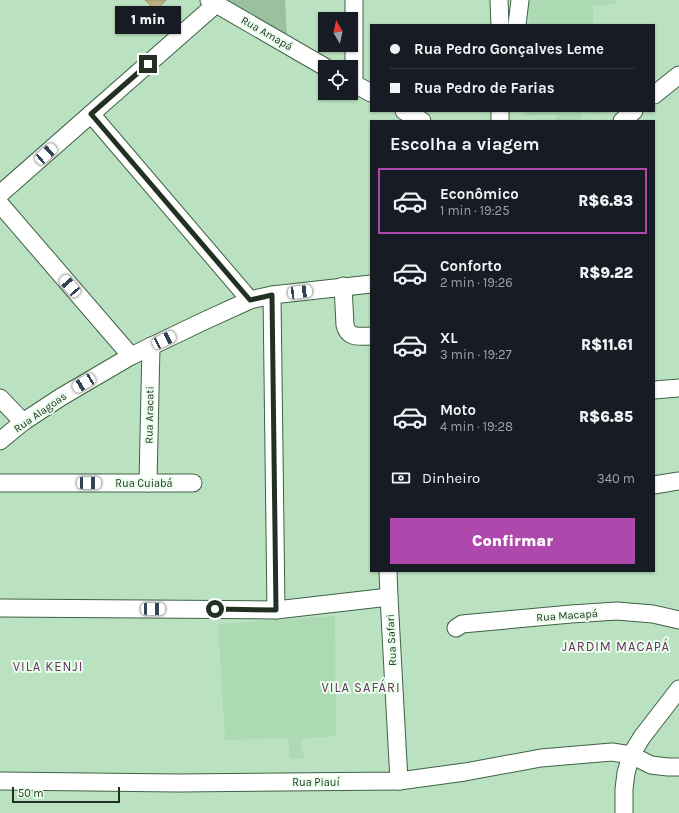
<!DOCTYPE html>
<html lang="pt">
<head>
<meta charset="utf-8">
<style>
  body { margin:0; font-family:Karla,sans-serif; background:#20242c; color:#f1f3f6; height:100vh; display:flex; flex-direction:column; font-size:15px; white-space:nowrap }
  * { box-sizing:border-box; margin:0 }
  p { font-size:13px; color:#9ea1a6 }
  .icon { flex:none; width:22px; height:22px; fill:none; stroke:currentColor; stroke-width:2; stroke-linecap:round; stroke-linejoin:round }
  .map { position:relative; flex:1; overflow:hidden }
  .drawer { position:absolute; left:370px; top:120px; width:285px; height:452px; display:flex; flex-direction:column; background:#171b24; border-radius:0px; box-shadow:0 1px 3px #0004 }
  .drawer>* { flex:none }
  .top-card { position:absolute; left:370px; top:24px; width:285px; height:88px; border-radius:0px; box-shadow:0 1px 3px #0004; display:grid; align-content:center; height:88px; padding:0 20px; background:#171b24 }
  .needle { width:26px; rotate:351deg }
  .buttons { position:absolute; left:318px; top:12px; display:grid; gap:8px }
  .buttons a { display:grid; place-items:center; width:40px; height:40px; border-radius:0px; background:#171b24; box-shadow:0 1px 3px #0004; font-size:20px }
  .scale { position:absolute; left:12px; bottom:10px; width:108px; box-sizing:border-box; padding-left:4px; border:2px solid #223124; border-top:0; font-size:11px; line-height:14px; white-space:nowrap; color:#223124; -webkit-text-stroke:3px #eafeec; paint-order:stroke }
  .end { position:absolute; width:18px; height:18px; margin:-9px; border:5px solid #223124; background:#fff; box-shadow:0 0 0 2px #fff }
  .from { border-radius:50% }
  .bubble { position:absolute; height:28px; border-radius:0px; background:#171b24; box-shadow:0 1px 3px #0004; font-size:13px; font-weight:800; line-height:28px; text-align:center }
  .car { position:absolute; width:12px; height:24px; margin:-12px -6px; border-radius:5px; box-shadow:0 0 3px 1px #0007; background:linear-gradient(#fff 24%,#345 0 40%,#fff 0 76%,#345 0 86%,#fff 0) }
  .top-card b { display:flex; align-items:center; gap:14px; height:38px; font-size:15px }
  .top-card b+b { border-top:1px solid #363941 }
  .top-card i { width:10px; height:10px; background:#f1f3f6 }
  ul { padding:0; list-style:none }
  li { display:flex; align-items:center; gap:12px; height:66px; margin:0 8px 6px; padding:0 12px; border:2px solid transparent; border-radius:0px }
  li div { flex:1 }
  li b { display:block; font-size:15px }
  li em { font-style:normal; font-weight:800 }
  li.current { border-color:#af48ac }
  li>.icon { width:36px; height:36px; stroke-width:1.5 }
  h2 { padding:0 20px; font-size:18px; line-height:48px }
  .pay { display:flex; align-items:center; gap:10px; height:44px; padding:0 20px; font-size:15px }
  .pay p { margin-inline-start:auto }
  .action { display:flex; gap:8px; margin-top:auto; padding:8px 20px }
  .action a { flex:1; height:46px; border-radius:0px; background:#af48ac; color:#fff; font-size:16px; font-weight:800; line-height:46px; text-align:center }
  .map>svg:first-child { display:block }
  .built { fill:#acdab3 }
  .green { fill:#9ac19f }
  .building { fill:#bfae82; stroke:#a49368 }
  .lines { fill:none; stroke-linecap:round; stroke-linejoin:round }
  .minor-casing { stroke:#3e6245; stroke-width:19 }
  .minor { stroke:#fff; stroke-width:17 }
  .route { stroke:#223124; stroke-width:5 }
  .labels { text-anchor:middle; stroke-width:4; stroke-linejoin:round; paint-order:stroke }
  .street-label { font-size:11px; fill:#223124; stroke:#eafeec }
  .quarter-label { font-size:13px; letter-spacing:1px; fill:#683465; stroke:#eafeec }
</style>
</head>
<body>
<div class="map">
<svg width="679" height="813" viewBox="0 0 679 813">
  <rect width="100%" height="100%" fill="#bbe2c0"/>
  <g class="built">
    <polygon points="528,0 616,0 616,4 593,6 593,25 529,25"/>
    <polygon points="525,111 606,111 606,114 582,113 581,121 556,121 556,115 525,116"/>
    <polygon points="335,616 336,736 301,739 304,759 290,759 288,738 225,740 218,624"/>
  </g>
  <polygon class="green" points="222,0 285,0 287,37"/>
  <polygon class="building" points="145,0 166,0 156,11"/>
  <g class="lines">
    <defs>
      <g id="minor">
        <polyline points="209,0 325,67"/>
        <polyline points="499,0 500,25"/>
        <polyline points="517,25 520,0"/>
        <polyline points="351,82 371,93"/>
        <polyline points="354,84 354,0"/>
        <polyline points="654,95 679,75"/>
        <polyline points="404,111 422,121"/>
        <polyline points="500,111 500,121"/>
        <polyline points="91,114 250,300"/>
        <polyline points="622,121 634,111"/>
        <polyline points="0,194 216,4"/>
        <polyline points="0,204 131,356"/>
        <path d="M343,286L345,325C348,339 360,336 371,336"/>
        <polyline points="272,295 276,610"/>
        <polyline points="654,390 679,388"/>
        <polyline points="0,398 23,422"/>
        <polyline points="0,441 23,422 61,397 131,356 204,321 250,300 272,295 371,284"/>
        <polyline points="0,483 193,483"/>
        <polyline points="148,483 151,346"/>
        <polyline points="654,485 679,481"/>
        <polyline points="388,571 389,597 399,781"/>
        <polyline points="0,608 276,610 389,597"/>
        <polyline points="456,628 462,624 571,614 617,611 653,614 679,620"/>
        <polyline points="0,781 178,783 399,781 465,772 541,758 612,752 631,755 651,765 668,767 679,767"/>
        <polyline points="624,813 624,789 626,773 631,755 642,737 679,689"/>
      </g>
    </defs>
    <use href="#minor" class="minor-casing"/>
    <use href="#minor" class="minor"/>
  </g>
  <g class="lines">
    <polyline class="route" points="148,64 91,114 250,300 272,295 276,610 215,609"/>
  </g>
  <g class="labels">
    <g class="street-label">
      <text transform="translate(267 33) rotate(30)" y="4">Rua Amapá</text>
      <text transform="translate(40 412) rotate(-35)" y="4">Rua Alagoas</text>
      <text transform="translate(149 415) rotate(-89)" y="4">Rua Aracati</text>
      <text x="144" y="487">Rua Cuiabá</text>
      <text transform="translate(567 615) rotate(-4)" y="4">Rua Macapá</text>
      <text transform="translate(391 640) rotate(-93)" y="4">Rua Safari</text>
      <text x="316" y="786">Rua Piauí</text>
    </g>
    <g class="quarter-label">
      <text x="616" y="651">JARDIM MACAPÁ</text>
      <text x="48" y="671">VILA KENJI</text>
      <text x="361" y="692">VILA SAFÁRI</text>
    </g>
  </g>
</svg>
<div class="buttons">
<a><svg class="needle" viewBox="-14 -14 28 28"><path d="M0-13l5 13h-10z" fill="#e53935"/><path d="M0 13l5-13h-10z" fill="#9ea1a6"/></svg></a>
<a><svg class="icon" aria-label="locate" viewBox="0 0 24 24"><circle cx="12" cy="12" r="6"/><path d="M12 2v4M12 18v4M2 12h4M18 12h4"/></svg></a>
</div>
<div class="scale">50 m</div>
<i class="end from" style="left:215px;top:609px"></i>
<i class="end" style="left:148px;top:64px"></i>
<div class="bubble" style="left:115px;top:6px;width:66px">1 min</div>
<i class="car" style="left:46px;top:154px;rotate:48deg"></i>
<i class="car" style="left:70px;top:286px;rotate:319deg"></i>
<i class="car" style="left:300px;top:292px;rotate:83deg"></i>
<i class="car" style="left:164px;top:340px;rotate:64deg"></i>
<i class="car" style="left:84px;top:383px;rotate:239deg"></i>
<i class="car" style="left:89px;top:483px;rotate:90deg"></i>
<i class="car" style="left:153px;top:609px;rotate:90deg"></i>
<div class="top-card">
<b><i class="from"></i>Rua Pedro Gonçalves Leme</b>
<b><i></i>Rua Pedro de Farias</b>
</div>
<section class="drawer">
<h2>Escolha a viagem</h2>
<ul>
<li class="current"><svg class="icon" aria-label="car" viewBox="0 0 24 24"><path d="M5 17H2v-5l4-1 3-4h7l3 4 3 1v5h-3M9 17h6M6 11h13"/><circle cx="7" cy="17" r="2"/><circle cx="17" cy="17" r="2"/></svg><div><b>Econômico</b><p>1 min · 19:25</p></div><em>R$6.83</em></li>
<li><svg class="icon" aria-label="car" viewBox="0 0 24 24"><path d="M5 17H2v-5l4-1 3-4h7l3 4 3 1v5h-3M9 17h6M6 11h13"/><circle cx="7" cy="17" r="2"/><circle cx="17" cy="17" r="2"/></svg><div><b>Conforto</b><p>2 min · 19:26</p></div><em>R$9.22</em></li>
<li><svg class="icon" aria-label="car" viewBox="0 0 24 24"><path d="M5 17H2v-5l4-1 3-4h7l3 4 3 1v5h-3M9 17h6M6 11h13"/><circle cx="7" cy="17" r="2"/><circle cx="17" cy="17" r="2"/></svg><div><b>XL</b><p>3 min · 19:27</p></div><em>R$11.61</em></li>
<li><svg class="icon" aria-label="car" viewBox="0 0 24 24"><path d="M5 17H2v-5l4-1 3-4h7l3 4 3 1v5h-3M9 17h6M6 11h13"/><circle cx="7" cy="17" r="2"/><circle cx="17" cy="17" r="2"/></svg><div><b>Moto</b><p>4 min · 19:28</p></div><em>R$6.85</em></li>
</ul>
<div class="pay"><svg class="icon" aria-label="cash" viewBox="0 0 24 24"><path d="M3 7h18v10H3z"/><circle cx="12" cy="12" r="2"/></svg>Dinheiro<p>340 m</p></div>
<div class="action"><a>Confirmar</a></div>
</section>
</div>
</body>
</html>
